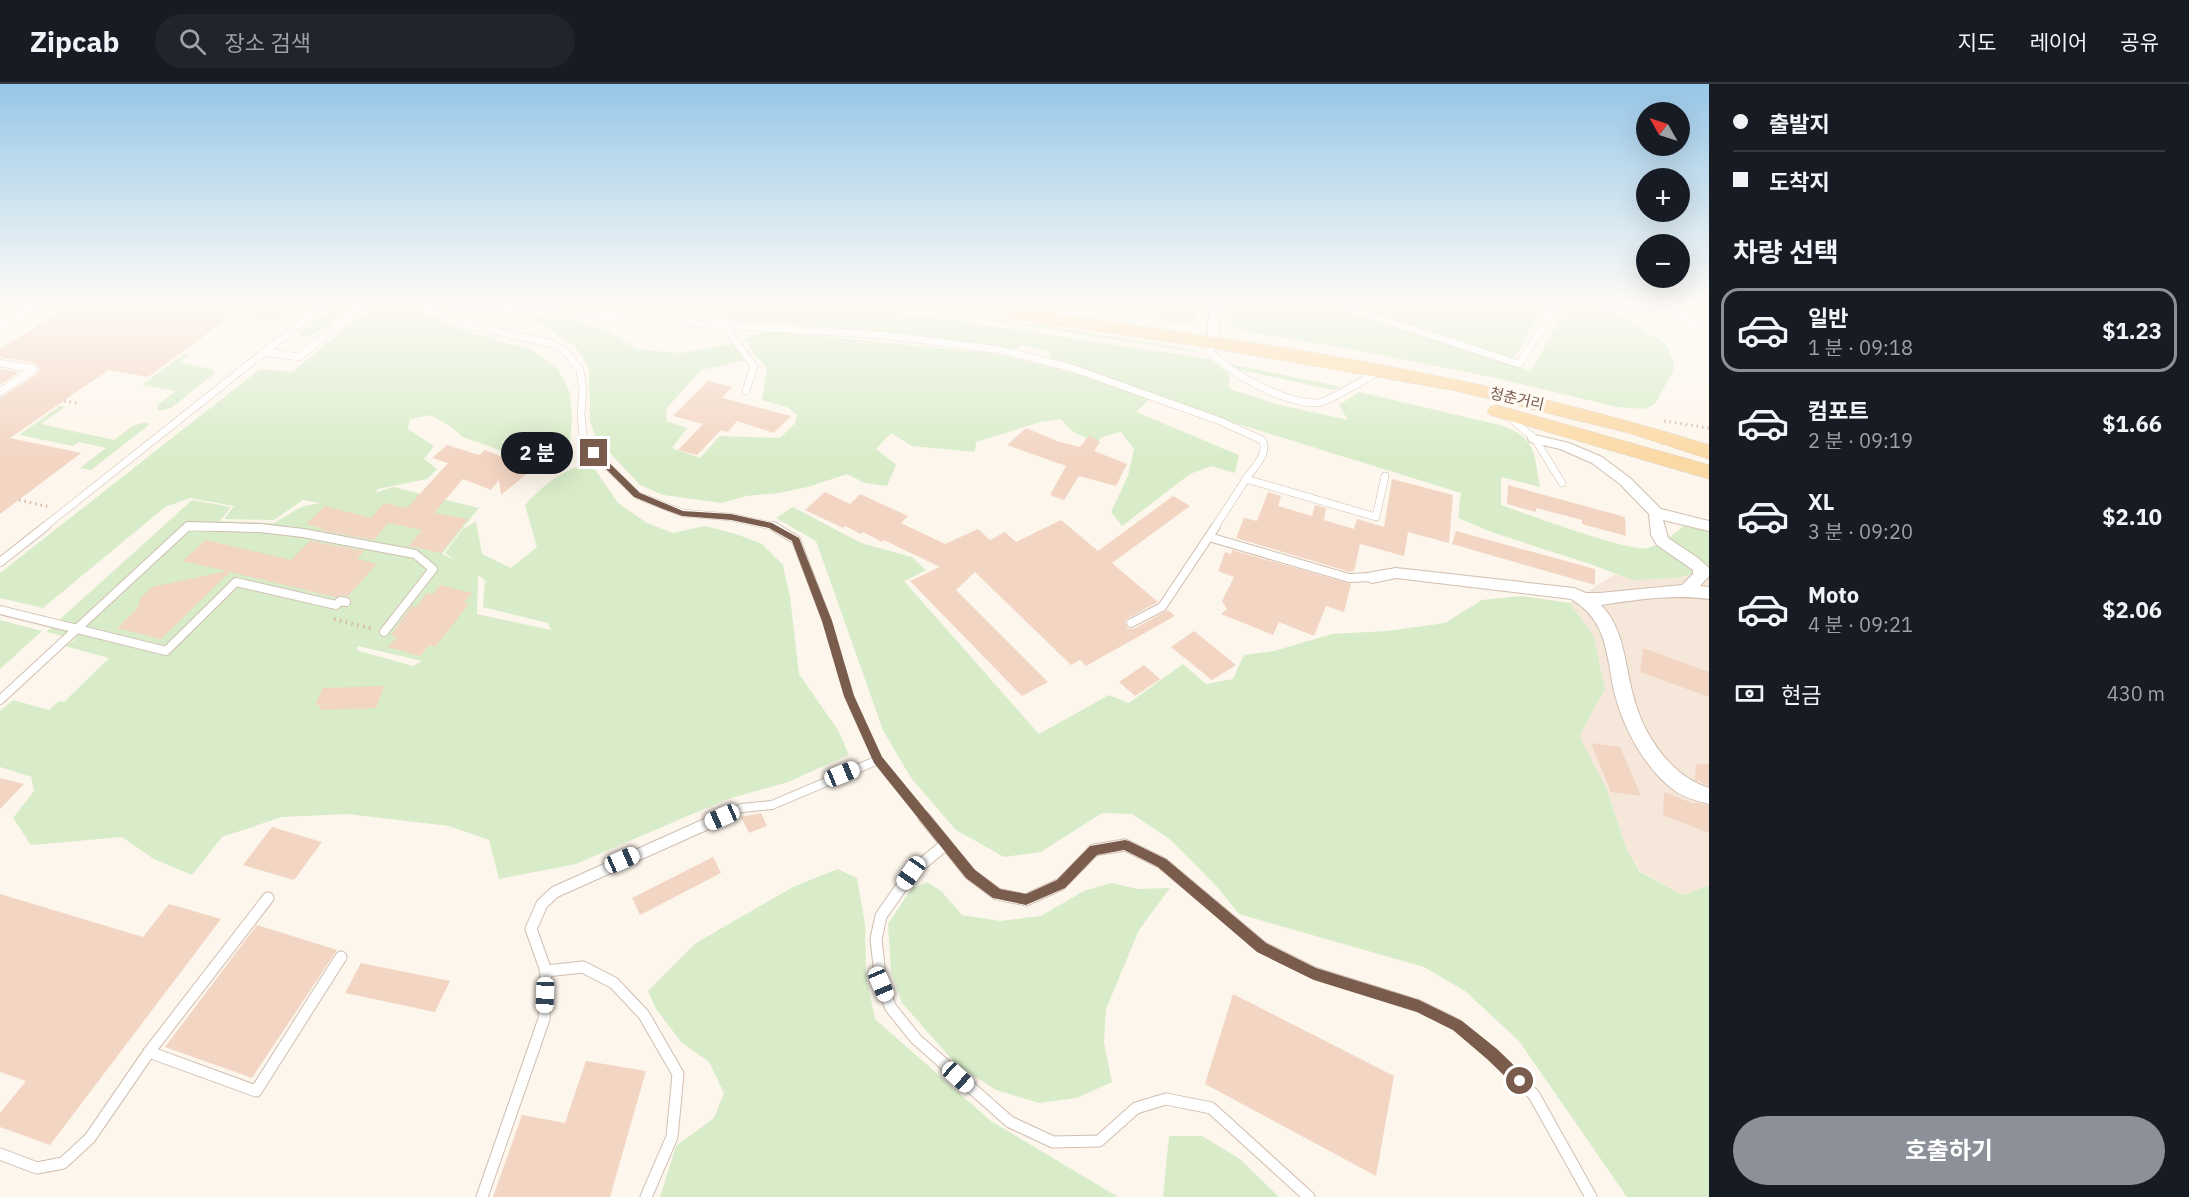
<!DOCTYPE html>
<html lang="ko">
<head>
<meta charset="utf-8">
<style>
  body { margin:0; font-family:"IBM Plex Sans","Noto Sans KR",sans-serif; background:#20242c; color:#f1f3f6; height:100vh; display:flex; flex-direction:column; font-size:22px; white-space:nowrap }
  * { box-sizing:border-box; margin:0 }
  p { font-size:20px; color:#9ea1a6 }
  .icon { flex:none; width:33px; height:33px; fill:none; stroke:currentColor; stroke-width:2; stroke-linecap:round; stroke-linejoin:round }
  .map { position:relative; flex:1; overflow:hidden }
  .side { display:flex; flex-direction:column; background:#171b24; width:480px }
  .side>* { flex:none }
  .hud { display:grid; align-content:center; height:132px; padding:0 24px; background:#171b24 }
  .needle { width:39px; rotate:309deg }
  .fabs { position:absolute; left:1636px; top:18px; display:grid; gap:12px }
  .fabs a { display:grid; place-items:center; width:54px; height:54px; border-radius:50%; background:#171b24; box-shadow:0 6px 24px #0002; font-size:30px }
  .end { position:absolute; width:27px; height:27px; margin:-14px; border:8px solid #7a5c4d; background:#fff; box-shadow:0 0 0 3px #fff }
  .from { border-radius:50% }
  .bubble { position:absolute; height:42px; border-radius:21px; background:#171b24; box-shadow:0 6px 24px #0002; font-size:20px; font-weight:700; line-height:42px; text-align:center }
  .car { position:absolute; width:18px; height:36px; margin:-18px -9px; border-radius:8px; box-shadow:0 0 4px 2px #0007; background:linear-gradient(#fff 24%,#345 0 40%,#fff 0 76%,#345 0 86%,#fff 0) }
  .hud b { display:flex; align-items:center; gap:21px; height:57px; font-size:22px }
  .hud b+b { border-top:2px solid #363941 }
  .hud i { width:15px; height:15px; background:#f1f3f6 }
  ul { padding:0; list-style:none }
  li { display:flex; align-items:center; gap:18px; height:84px; margin:0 12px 9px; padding:0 12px; border:3px solid transparent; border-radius:18px }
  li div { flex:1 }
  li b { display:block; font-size:22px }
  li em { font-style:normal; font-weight:700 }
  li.current { border-color:#8c9099 }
  li>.icon { width:54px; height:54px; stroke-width:1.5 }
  h2 { padding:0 24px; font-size:27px; line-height:72px }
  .pay { display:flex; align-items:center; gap:15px; height:66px; padding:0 24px; font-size:22px }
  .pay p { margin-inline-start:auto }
  .primary-button { display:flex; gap:12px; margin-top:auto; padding:12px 24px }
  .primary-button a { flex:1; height:69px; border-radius:36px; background:#8c9099; color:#fff; font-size:24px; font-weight:700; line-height:69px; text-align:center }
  header { display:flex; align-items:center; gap:36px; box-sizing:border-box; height:84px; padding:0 30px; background:#171b24; border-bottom:2px solid #363941 }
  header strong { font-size:28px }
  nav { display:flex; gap:33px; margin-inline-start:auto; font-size:21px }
  .search { width:420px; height:54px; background:#20242c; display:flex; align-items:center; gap:15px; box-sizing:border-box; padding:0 21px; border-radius:33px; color:#9ea1a6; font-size:22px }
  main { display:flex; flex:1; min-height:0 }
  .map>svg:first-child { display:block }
  .residential { fill:#f5e8da }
  .green { fill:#d8ecc9; fill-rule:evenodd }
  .building { fill:#f3d5c3 }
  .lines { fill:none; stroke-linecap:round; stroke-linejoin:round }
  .service-far2-casing { stroke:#d1beb0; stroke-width:8 }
  .service-far1-casing { stroke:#d1beb0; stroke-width:10 }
  .service-casing { stroke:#d1beb0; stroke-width:13 }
  .minor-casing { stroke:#d1beb0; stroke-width:2 }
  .primary-casing { stroke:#dad1cd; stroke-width:1 }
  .path-far1 { stroke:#d9b8a5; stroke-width:3; stroke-dasharray:1.5 4; stroke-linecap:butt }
  .path { stroke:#d9b8a5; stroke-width:4; stroke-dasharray:1.5 4.5; stroke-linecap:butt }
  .service-far2 { stroke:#fff; stroke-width:7 }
  .service-far1 { stroke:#fff; stroke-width:8 }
  .service { stroke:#fff; stroke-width:11 }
  .minor { fill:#fff; fill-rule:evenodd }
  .primary { fill:#fbd9a5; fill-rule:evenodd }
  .route { fill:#7a5c4d }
  .labels { text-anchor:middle; stroke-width:6; stroke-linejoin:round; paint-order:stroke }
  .far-street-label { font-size:15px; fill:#7a5c4d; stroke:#fffaf3 }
</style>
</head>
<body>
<header>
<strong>Zipcab</strong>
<div class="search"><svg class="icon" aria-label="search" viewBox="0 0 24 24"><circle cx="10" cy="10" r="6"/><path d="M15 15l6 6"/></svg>장소 검색</div>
<nav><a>지도</a><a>레이어</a><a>공유</a></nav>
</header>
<main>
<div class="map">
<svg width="1709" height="1113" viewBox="0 0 1709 1113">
  <rect width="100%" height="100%" fill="#fdf6ec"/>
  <polygon class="residential" points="1709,486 1709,801 1683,811 1641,788 1627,766 1607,706 1578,652 1605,605 1594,553 1570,519 1615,490 1633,496"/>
  <g class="green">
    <path d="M254,219H307C275,244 273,239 235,232Z"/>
    <path d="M337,219L352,220C342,230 313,257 299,252L301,248Z"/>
    <path d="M376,219H405L448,242L532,266L558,285L570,309L572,334L569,369L544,382L463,353L450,342L430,331L410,335L408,345L434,362L424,375L437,385L427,395L378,405L375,409L393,403L479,424L442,470L455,476L445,469L463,445L476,437L482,470L511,484L537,463L525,421C540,405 571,375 594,384L618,419L647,439L673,449L705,442L736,450L762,460L783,481L790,513L799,590L838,646L849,671L788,698L725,716L576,780L499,795L489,756L449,742L348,730L282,733L222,753L192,791L154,775L122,753L31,761L13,734L34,707L31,693L0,683V627L13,616L49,626L59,617L64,618L109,574L65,562L76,555L46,548L192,416L231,423L220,437L274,439L301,423L320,419L303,416L274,436L224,435L234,422L190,414L165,423L43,524L0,514V489L260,285L292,288ZM478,491L485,496L483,523L548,539L551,546L477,530ZM358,562L422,577L413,582L356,566Z"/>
    <path d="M490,219H836L1209,275L1228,289L1230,298L1228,302L1233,306L1276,320L1348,336L1339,321L1359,308L1504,342C1539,357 1533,370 1540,403L1501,393V421C1524,429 1631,469 1648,464C1662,460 1673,451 1684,442L1709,447V486L1675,494L1632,496L1590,480L1491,448L1458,434L1461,409L1235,339L1050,273V268L1022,261L1016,265C842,238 665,234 490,219Z"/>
    <polygon points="874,219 1066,245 1196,266 1196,268"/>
    <polygon points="1036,219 1159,219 1196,224 1196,237 1187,240"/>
    <polygon points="1230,219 1322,219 1530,287 1534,282 1568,220 1610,226 1666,260 1674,278 1673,287 1655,320 1645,325 1617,323 1491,293 1345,264 1238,246 1233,244"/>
    <polygon points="1340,219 1547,219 1513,276"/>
    <polygon points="528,233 581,238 610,248 636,265 680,269 733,260 746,276 701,286 667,324 666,337 687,344 672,364 700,374 720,352 780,354 795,339 797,331 787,323 762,316 767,284 753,269 745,255 762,248 779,248 996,270 1070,288 1149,315 1136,328 1239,371 1235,389 1211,382 1190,390 1122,442 1111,428 1128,392 1134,365 1121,348 1105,352 1095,358 1073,348 1061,335 1040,338 976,358 975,368 912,362 891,349 876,365 896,381 887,402 865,399 847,390 808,403 779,409 746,412 722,419 663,411 640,401 596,354 590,337 589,284 574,261"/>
    <polygon points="184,270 190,271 180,279 212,285 215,289 171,324 159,327 157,326 158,321 176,307 142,301"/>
    <polygon points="1230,280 1341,303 1333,306 1237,285"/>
    <polygon points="60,322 65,323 41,340 114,356 134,341 146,338 149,341 91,386 80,384 106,364 79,358 73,362 19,351"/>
    <polygon points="793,423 861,459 912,473 926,486 904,497 1039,650 1109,611 1129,619 1183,580 1206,600 1233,595 1244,571 1274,567 1332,550 1387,547 1445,539 1482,516 1522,512 1570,519 1594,553 1605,605 1579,652 1607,706 1627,766 1640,788 1683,811 1709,801 1709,1113 1627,1113 1519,957 1465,907 1424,883 1239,830 1217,803 1171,756 1132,730 1102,729 1041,768 1004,773 956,746 911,694 883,646 816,457 776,434"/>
    <polygon points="0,536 42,547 0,585"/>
    <polygon points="838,785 857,794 865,840 866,891 875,935 991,1037 1118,1113 660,1113 676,1062 714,1034 724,1009 709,978 682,959 656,925 648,907 696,859 793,803"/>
    <polygon points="927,798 941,807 962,831 1000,837 1041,832 1084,807 1112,799 1137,805 1170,804 1139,846 1106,925 1104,959 1112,998 1077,1014 1039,1019 996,1006 957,981 902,919 891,887 888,840 911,805"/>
    <polygon points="1169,1052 1202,1052 1240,1075 1279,1113 1163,1113"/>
  </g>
  <g class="building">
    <polygon points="74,219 249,219 148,293 108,286 10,354 81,369 0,430 0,314 37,290 40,285 35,279 0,273 0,265"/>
    <polygon points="0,285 19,288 0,301"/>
    <polygon points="708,297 732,303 722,314 791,332 774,349 737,337 728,348 721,346 697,371 678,366 703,340 673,332"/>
    <polygon points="1026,344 1057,357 1080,363 1089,351 1100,358 1094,367 1127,380 1116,402 1079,392 1064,416 1050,411 1066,382 1007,361"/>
    <polygon points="447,361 479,371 485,366 533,385 501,411 499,396 491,406 463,395 434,429 468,435 441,469 409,462 422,446 388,439 374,456 321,446 322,444 306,440 325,422 371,434 384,419 407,424 448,379 432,374"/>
    <polygon points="1392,395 1453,411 1449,459 1408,448 1404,472 1360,460 1354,487 1350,488 1236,454 1244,434 1257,437 1268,408 1281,412 1278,422 1312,432 1315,421 1326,424 1324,436 1354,445 1357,435 1384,443"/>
    <polygon points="1508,401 1625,433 1626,452 1582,440 1582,436 1536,424 1536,428 1507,420"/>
    <polygon points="825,408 850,420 860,410 908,432 901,439 945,460 978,445 990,456 1005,448 1016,458 1061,436 1098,467 1173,412 1190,422 1112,479 1158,518 1128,534 1125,538 1127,544 1134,545 1168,526 1175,532 1086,582 1080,576 1071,581 975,488 956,506 1048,598 1022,612 910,497 940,483 884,456 882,458 863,448 861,450 845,442 843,444 805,426"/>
    <polygon points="1456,447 1595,485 1595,501 1452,460"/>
    <polygon points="206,456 291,476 310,457 364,467 357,475 377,480 348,512 341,511 335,513 230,488 161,555 117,544 137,525 141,513 152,503 227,487 182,477"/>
    <polygon points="1232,466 1351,500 1344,528 1326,522 1314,552 1279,538 1273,551 1221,530 1227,525 1222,517 1234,493 1218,487 1225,468 1231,470"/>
    <polygon points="440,501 472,509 464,518 469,520 435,563 429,561 420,572 388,563 397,553 391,551 412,522 416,523 427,509 433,510"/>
    <polygon points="1194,547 1236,581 1212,596 1171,563"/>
    <polygon points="1643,564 1709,588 1709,613 1640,588"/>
    <polygon points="1144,581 1160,595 1135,612 1119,598"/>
    <polygon points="384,602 376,624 319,626 321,621 315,621 323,604"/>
    <polygon points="1591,659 1620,663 1641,712 1611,708"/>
    <polygon points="1696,680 1709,680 1709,702 1695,696"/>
    <polygon points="0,694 24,700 0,725"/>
    <polygon points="1664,708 1695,720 1695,718 1709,722 1709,749 1663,731"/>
    <polygon points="761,729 767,742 749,749 741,733"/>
    <polygon points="272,743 322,758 294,796 243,781"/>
    <polygon points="713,773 721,789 640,831 632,814"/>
    <polygon points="0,810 143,853 169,820 221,835 50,1061 0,1043 0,1029 26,997 0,988"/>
    <polygon points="257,841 337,866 252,994 165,963"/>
    <polygon points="361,879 450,897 435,928 345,909"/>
    <polygon points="1233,910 1394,992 1376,1092 1205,1000"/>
    <polygon points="586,977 646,987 610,1113 493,1113 522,1031 565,1039"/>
  </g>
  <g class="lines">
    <defs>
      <g id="service-far2">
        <polyline points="418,219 445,235 553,260 567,269 580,286 583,305 581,331 583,352 594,369 637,411 682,429 731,433 776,443"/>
        <path d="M442,219L686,239L883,251L1001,266L1072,284L1220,337L1262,356C1270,369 1253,384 1246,395L1376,433L1385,392"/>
        <polyline points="1332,219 1519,280 1558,219"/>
        <polyline points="1577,219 1610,224 1656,221"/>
        <polyline points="1653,219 1709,247"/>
        <polyline points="1003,229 1006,219"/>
        <polyline points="722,240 754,282 746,307"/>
        <polyline points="0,244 40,219"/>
        <path d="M1212,258L1210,268C1233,291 1285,320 1318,319C1329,318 1368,293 1380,287"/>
        <polyline points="265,268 299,273 365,219"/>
        <polyline points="0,279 34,285 0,308"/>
        <polyline points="1508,332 1535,355 1562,399"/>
        <polyline points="44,443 326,219"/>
        <polyline points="187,443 235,443"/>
        <polyline points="1215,443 1246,395"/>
      </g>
      <g id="service-far1">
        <polyline points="773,442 796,456 827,537 849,612 878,676 925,734"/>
        <polyline points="1209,453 1349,494 1372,493"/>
        <polyline points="0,478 46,442"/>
        <polyline points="0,526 166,567 236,498 336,521 340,517 346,518"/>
        <polyline points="1131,539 1162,523 1216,442"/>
        <polyline points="0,616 188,442 260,444 303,449 415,470 433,485 384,548"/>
        <polyline points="718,734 742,724 772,721 878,676"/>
      </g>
      <g id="service">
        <polyline points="924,733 970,790 997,810 1026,816 1061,800 1094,766 1125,761 1162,779 1262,863 1314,889 1419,922 1457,941 1492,970 1534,1011 1591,1113"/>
        <polyline points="946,760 911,789 881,832 876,855 881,900 891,924 916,955 1010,1038 1053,1058 1099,1057 1136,1024 1166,1015 1211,1024 1309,1113"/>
        <polyline points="546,887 583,883 614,899 644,931 678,990 672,1053 646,1113"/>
        <polyline points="149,968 256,1007 341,873"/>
        <polyline points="0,1070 37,1084 63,1079 90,1054 149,968 268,814"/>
        <polyline points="482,1113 544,935 546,887 531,845 542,820 555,808 722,733"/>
      </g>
      <g id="minor">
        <polygon points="1211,219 1223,219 1218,258 1212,262 1206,258"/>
        <path d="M1535,351L1569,359L1602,373L1630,394L1661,425L1709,437V447L1663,436L1668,454L1698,474L1709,484V492L1700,502L1709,503V515C1672,510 1637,516 1601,521C1623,543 1625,578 1632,607C1641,647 1668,691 1709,704V720C1698,717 1685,714 1675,707C1645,685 1624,645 1615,611C1606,573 1609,537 1571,515L1396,494L1372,499L1367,497L1364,493L1367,489L1396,484L1574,504L1586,509H1600L1682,501L1693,490V486L1657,461L1651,451L1649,430L1620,400L1592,379L1560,365L1530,358L1528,355L1530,352Z"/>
      </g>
      <g id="primary">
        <path d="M929,219C1006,219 1083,234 1159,245C1345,271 1530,305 1709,361V375L1629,349L1457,307L1212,264L938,224Z"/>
        <polygon points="1497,321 1709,381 1709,395 1490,331 1487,327 1490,323"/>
      </g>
    </defs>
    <use href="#service-far2" class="service-far2-casing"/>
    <use href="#service-far1" class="service-far1-casing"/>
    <use href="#service" class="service-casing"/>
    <use href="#minor" class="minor-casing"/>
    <use href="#primary" class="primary-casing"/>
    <g class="path-far1">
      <polyline points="1180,219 1204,223"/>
      <polyline points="46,228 58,229"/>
      <polyline points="64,317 78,319"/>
      <polyline points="1664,337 1709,344"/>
      <polyline points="19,416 50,423"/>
    </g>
    <polyline class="path" points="334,535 373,545"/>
    <use href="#service-far2" class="service-far2"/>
    <use href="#service-far1" class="service-far1"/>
    <use href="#service" class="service"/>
    <use href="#minor" class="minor"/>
    <use href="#primary" class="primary"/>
  </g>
  <linearGradient id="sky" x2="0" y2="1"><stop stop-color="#97c7e8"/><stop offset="0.58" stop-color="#fefbf6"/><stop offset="1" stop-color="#fefbf6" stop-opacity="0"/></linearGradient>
  <rect width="1709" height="375" fill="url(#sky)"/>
  <polygon class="route" points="591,367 597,367 640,409 669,421 683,427 731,430 772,439 799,454 832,537 854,612 882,673 975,786 1000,805 1026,810 1057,796 1090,762 1125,756 1129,757 1166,775 1266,859 1316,884 1419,916 1462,937 1497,965 1525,992 1527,997 1525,1002 1520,1004 1515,1002 1487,975 1453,946 1417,928 1314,896 1257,868 1158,783 1124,766 1097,771 1065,804 1026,821 993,814 966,794 874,679 844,612 822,537 792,457 769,444 731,436 682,432 663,425 634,413 591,370"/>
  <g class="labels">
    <g class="far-street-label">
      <text transform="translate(1517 315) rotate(13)" y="5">청춘거리</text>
    </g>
  </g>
</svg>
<div class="fabs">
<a><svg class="needle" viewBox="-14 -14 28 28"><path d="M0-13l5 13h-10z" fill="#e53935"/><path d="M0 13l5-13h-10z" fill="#9ea1a6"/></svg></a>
<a>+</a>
<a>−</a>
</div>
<i class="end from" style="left:1520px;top:997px"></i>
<i class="end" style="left:594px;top:369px"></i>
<div class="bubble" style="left:501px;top:348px;width:72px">2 분</div>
<i class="car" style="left:842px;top:690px;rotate:68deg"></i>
<i class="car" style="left:722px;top:733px;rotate:246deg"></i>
<i class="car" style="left:622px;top:776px;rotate:66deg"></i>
<i class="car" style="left:911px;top:789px;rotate:215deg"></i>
<i class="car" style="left:881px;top:900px;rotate:157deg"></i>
<i class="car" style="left:545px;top:911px;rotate:182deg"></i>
<i class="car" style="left:958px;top:993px;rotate:132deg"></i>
</div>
<section class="side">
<div class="hud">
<b><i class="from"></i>출발지</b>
<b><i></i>도착지</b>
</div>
<h2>차량 선택</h2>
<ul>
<li class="current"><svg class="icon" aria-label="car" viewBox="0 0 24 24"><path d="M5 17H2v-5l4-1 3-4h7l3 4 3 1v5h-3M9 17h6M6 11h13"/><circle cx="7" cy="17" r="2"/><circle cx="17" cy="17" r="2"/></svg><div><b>일반</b><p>1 분 · 09:18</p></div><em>$1.23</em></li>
<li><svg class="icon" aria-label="car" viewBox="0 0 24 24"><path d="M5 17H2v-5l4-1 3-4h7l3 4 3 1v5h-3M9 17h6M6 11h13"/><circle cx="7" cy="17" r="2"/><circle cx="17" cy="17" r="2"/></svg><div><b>컴포트</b><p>2 분 · 09:19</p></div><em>$1.66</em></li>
<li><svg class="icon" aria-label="car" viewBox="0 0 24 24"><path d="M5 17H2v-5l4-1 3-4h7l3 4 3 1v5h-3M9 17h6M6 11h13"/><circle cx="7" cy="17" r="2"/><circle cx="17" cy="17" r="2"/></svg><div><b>XL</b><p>3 분 · 09:20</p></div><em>$2.10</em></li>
<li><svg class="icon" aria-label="car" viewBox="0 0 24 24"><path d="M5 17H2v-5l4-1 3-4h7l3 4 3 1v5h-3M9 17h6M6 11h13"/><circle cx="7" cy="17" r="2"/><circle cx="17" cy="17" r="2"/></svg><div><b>Moto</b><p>4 분 · 09:21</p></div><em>$2.06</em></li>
</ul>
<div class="pay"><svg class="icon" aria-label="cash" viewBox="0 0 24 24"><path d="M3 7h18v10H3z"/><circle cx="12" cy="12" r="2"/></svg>현금<p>430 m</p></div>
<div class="primary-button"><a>호출하기</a></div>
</section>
</main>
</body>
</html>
